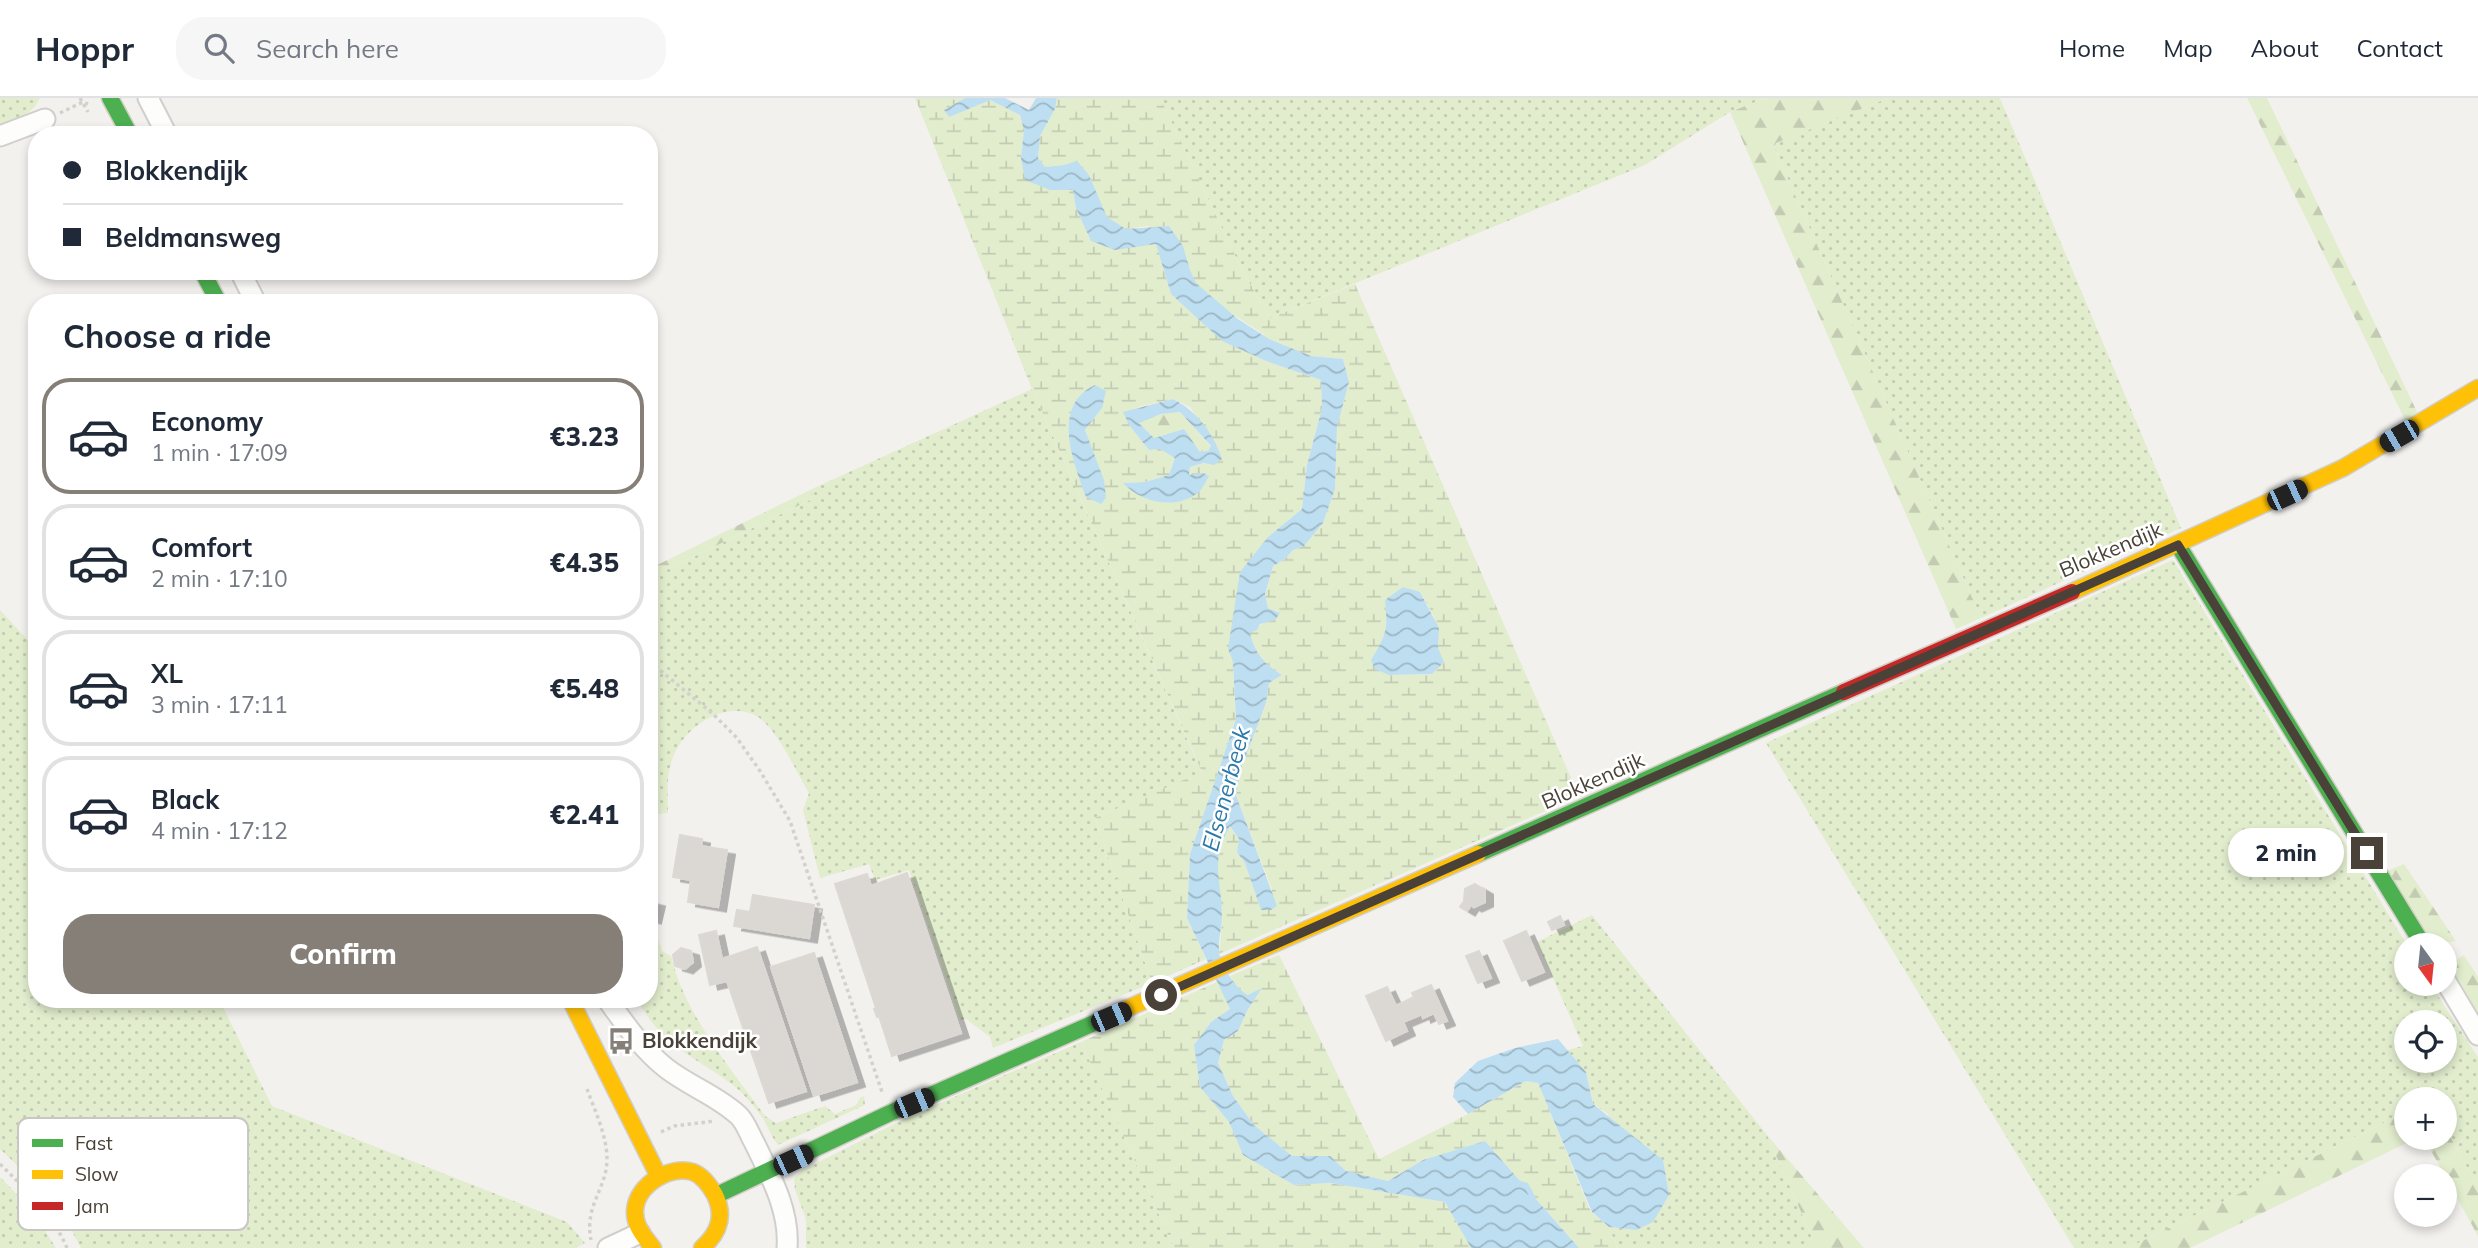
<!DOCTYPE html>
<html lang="en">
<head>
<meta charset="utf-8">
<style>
  body { margin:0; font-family:Mulish,sans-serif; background:#f6f6f7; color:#1f2937; height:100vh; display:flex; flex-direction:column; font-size:26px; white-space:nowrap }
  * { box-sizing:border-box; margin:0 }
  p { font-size:23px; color:#747a83 }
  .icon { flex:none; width:38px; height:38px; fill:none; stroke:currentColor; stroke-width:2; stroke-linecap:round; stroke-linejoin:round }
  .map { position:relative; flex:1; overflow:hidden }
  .side { position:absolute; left:28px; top:196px; width:630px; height:714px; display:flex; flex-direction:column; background:#fff; border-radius:28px; box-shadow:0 4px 10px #0003 }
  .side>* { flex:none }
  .banner { position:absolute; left:28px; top:28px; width:630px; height:154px; border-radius:28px; box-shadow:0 4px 10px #0003; display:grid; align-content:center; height:154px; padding:0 35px; background:#fff }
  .needle { width:46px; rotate:165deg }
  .buttons { position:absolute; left:2394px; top:835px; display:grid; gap:14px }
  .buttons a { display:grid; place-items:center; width:63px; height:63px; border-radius:50%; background:#fff; box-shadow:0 4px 10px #0003; font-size:35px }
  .end { position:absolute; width:32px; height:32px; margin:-16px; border:9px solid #4a4238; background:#fff; box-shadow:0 0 0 4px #fff }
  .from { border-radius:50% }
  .bubble { position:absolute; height:49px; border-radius:24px; background:#fff; box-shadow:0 4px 10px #0003; font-size:23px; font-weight:800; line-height:49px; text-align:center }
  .car { position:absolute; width:21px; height:42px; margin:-21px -10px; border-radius:9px; box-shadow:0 0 5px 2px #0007; background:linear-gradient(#222 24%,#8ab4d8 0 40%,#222 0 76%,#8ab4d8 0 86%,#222 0) }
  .banner b { display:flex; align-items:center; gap:24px; height:66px; font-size:26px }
  .banner b+b { border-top:2px solid #e0e1e3 }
  .banner i { width:18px; height:18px; background:#1f2937 }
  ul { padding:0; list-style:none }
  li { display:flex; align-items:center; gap:21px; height:116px; margin:0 14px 10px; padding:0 21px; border:4px solid #e0e1e3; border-radius:28px }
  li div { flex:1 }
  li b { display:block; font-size:26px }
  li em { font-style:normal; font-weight:800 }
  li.selected { border-color:#857f78 }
  li>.icon { width:63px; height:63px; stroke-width:1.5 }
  h2 { padding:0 35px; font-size:32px; line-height:84px }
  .cta { display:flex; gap:14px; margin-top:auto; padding:14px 35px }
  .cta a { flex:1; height:80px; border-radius:28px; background:#857f78; color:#fff; font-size:28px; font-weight:800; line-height:80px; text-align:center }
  header { display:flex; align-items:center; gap:42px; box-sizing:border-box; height:98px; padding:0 35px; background:#fff; border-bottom:2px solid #e0e1e3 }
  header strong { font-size:33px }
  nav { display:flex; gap:38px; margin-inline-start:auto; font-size:24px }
  .search { width:490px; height:63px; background:#f6f6f7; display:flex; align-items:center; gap:18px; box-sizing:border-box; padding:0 24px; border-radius:28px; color:#747a83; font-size:26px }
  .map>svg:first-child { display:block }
  .green { fill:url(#green-dots); fill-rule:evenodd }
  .forest { fill:url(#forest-firs) }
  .wetland { fill:url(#wetland-marsh); fill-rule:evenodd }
  .water { fill:url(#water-waves); fill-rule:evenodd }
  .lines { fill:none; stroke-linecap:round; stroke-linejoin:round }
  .stream { stroke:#bedff1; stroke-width:5 }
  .building { fill:#dbd8d4; stroke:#dcd8d3; stroke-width:2; filter:url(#shadow) }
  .street-casing { stroke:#d1cfcb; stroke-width:23 }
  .fast-casing { stroke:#d2cec5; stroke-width:19 }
  .slow-casing { stroke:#d2cec5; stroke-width:19 }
  .jam-casing { stroke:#d2cec5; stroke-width:19 }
  .path { stroke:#d3d1cc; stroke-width:3.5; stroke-dasharray:3.5 3.5; stroke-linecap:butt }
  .street { stroke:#fdfdfc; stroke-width:19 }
  .fast { stroke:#4caf50; stroke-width:16 }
  .slow { stroke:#ffc107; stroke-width:16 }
  .jam { stroke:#c62828; stroke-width:16 }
  .route { stroke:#4a4238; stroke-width:9 }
  .labels { text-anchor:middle; stroke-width:5; stroke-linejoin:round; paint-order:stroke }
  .street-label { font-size:21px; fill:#4a4238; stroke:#fff }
  .poi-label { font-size:21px; font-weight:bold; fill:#4a4238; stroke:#fff; text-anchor:start }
  .water-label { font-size:23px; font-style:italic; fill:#2b79a9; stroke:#fff }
  .key { fill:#fff; stroke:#c9c6c3; stroke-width:2 }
  .key-label { font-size:19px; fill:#4a4238 }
</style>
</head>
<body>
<header>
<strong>Hoppr</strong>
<div class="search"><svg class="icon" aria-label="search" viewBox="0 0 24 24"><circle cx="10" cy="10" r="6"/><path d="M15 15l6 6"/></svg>Search here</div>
<nav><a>Home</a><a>Map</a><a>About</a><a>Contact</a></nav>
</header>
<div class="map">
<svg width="2478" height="1150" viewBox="0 0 2478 1150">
  <defs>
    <pattern id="green-dots" width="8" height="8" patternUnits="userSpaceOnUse" patternTransform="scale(1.75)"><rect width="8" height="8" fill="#e2edce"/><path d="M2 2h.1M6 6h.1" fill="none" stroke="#c3ccb2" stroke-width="1.8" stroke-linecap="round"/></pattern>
    <pattern id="forest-firs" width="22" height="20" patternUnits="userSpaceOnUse" patternTransform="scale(1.75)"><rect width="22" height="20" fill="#e2edce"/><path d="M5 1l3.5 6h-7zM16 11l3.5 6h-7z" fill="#c3ccb2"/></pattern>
    <pattern id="wetland-marsh" width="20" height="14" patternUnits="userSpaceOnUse" patternTransform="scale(1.75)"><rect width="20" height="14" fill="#e2edce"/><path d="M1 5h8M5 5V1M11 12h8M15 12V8" fill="none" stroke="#c3ccb2"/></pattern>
    <pattern id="water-waves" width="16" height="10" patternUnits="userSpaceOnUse" patternTransform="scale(1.75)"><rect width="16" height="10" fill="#bedff1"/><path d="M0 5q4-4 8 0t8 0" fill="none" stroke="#9cb6c4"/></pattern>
    <filter id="shadow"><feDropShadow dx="8" dy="4.5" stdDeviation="0" flood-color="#0004"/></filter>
  </defs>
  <rect width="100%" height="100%" fill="#f3f1ee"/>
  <g class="green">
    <path d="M0,0H40C32,18 17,20 0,26Z"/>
    <polygon points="1160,0 1766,0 1730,14 1645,67 1270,220 1242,172"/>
    <polygon points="1888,0 2000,0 2181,430 1981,520 1774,49 1775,45"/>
    <path d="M1032,291L1202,675L1095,720L1152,885L993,950L990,939L966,921L960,922L909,772L875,782L869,766L820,780L803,712L809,695C796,674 778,632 758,619C726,600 682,630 672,662C666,679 668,698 668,715L658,716L649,719V494L662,474L810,402L814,390Z"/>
    <path d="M2173,462L2407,847L2406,886H2430L2478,959V1090L2445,1029V1001H2406V1014L2128,1150H2074L1766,645ZM2406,924H2445V962H2406Z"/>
    <polygon points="0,512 37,552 37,901 219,901 272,1008 567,1124 585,1145 576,1150 81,1150 56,1104 0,1051"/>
    <polygon points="1592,817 1767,1037 1817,1150 1617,1150 1609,1129 1636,1132 1608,1016 1593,1006 1586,974 1567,952 1583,948 1537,844"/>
    <path d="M649,825L653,826L662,853L671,858C684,915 731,971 765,1018L776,1025L825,1008L835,1016L856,1007L860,1000L864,998L865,1007L778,1047C771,1038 768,1029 762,1019C754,1008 743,995 733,987C693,957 662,949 637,901H649Z"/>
    <polygon points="1081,944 1174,1150 806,1150 806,1121 795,1092 794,1081 801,1073 908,1019"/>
    <polygon points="0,1079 31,1111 56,1150 0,1150"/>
  </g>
  <g class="forest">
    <polygon points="1766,0 1888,0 1776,45 1774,49 1981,520 1956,531 1730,14"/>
    <polygon points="2247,0 2267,0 2419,318 2406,324"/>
    <path d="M1180,314L1211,349L1208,353L1200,354C1188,334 1176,332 1154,340L1138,324L1161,316Z"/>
    <polygon points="814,390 810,402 662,474 649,494 649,471"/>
    <polygon points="2404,766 2456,843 2434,847 2386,773"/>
    <polygon points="2464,857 2478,879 2478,916 2448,867"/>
    <polygon points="2406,1014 2406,1040 2417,1040 2190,1150 2128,1150"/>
    <polygon points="2445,1029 2478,1090 2478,1138 2424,1040 2445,1040"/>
    <polygon points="1767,1037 1864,1150 1817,1150"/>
  </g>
  <g class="wetland">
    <path d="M915,0H965L944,12L949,18L990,2L1020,17L1024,32L1021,60L1050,92L1074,91L1076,110L1115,152L1156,145L1171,196L1266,263L1321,282L1322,310L1307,367L1302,411L1268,439L1228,551L1233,564L1236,621L1190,756L1187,820L1206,861L1152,885L1095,720L1202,674L1032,291ZM1173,301L1190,309L1222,361L1190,369L1189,378L1127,389L1124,385L1145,384L1169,377L1175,359L1160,351L1149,352L1129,327L1138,309ZM1102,310L1085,332L1095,363L1069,316Z"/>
    <path d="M1057,0H1160L1242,172L1270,220L1355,186L1579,698L1219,856C1220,843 1222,830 1222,818C1220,778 1209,766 1230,728L1239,741L1237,754L1245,764L1261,811L1272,792L1236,697L1241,671L1266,605L1269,585L1282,577C1265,566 1254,555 1249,535L1279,514L1268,510L1265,496L1273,468L1285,461L1293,452L1304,448L1323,425L1335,391L1337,329L1349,284L1343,261L1311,258L1249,233L1266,238C1246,224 1211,205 1196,185C1188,175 1186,160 1183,148L1149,128L1126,131L1107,120L1089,77L1064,67L1045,69L1038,60L1040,38L1055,11ZM1420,494C1442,530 1441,535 1431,576L1389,577L1371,562L1384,541L1388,529Z"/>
    <polygon points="1279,857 1379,1061 1468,1016 1526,983 1538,985 1591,1114 1609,1129 1617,1150 1579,1150 1485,1043 1423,1062 1388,1083 1346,1073 1330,1058 1292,1058 1254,1027 1233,998 1218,965 1224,942 1238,933 1247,913 1261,892 1248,897 1239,893 1230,878"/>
    <polygon points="1217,884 1231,911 1211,924 1194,947 1200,989 1229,1024 1243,1057 1294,1087 1330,1085 1445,1104 1471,1150 1174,1150 1081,944"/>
  </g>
  <g class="water">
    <path d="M965,0H1005L1029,12L1036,0H1057L1055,11L1040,38L1038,60L1045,69L1064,67L1077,63L1089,77L1107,119L1126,131L1169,128L1183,148L1190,172L1196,185L1238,221L1269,241L1311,258L1343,261L1349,284L1337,329L1335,391L1323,425L1304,448L1293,452L1285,461L1273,468L1265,496L1268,510L1280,515L1275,522L1260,526L1257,532L1250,535C1254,555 1265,566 1282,577L1269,585L1266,605L1241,671L1236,697L1277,808L1271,812H1261L1245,765L1237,754L1239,741L1230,728C1209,766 1222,780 1222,819C1222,830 1218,841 1219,852C1219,866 1236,891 1248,897L1262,890L1247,913L1238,933L1224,942L1218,965L1233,998L1254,1027L1292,1058H1330L1346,1073L1388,1083L1423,1062L1485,1043L1579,1150H1471L1445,1104L1330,1085L1294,1087L1243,1057L1229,1024L1200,989L1194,947L1211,924L1230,911L1187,820L1190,756L1236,621L1233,564L1228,551L1240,474L1268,439L1302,411L1307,367L1322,310L1321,282L1266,263L1222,243L1171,196L1156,146L1115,152L1091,143L1076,110L1073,92H1050L1025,82L1021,60L1024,32L1020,17L990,2L949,19L944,12Z"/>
    <path d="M1095,287L1106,293L1102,310L1085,332L1104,382L1106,400L1101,406L1086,399C1074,365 1050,308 1095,287Z"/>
    <path d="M1173,301C1197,313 1214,336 1222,361L1214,367L1204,365L1190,369L1189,377L1202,375L1209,378C1206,383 1203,389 1200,393C1178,413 1141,405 1123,385L1145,384L1169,377L1175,360L1160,351L1149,352L1129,327L1123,314ZM1180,314L1211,348L1208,353L1200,354L1184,331L1154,340L1139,325L1161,316Z"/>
    <path d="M1403,489L1420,494L1439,530L1438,550L1444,564L1432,576L1389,577L1375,571L1371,562C1387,536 1388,532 1385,502Z"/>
    <polygon points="1558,941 1586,974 1593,1006 1663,1062 1669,1097 1653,1124 1636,1132 1609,1129 1592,1114 1538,985 1526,983 1468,1016 1453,999 1455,985 1478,963 1515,950"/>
  </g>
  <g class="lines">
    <polyline class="stream" points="1516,1084 1526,1087 1533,1100"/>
  </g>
  <g class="building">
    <polygon points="680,737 702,741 701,748 727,752 718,809 688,804 691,782 673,779"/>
    <polygon points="907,775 961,935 892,958 879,918 877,919 874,911 876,910 835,786 867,776 871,788"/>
    <polygon points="1475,786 1485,792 1485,804 1474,809 1464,803 1465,791"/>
    <polygon points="753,797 814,807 809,840 734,828 737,812 750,814"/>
    <polygon points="649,802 657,804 653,821 649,820"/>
    <polygon points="1464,803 1471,807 1467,813 1460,809"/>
    <polygon points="1560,818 1564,827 1552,832 1548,824"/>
    <polygon points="716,833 722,861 757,849 806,993 769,1005 727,883 710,887 699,837"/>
    <polygon points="1526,833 1544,874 1522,883 1504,843"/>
    <polygon points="681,850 691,853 693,864 685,871 675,868 673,857"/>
    <polygon points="1479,853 1491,880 1478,885 1466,858"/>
    <polygon points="814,855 857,984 814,998 771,869"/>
    <polygon points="1431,887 1447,923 1439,926 1434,915 1423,920 1422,916 1403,924 1407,933 1386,943 1366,898 1387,889 1396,908 1414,899 1412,895"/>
  </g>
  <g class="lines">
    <defs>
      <g id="street">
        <polyline points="148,0 167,37"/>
        <polyline points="0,38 45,21"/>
        <polyline points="240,173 256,205"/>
        <polyline points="2445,882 2478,937"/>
        <path d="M607,901C625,926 642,951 666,970C689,988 716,997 738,1017C745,1023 749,1035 754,1044C770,1077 790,1112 787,1150"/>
        <polyline points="608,1150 640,1135"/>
      </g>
      <g id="fast">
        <polyline points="110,0 130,37"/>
        <polyline points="202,173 219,205"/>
        <polyline points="2178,447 2423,847"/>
        <polyline points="1478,756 1844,594"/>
        <polyline points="717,1097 890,1015 1110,918"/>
      </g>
      <g id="slow">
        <polyline points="2072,494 2343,370 2478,290"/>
        <polyline points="570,901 658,1077"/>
        <polyline points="1110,918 1478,756"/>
        <path d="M653,1150C644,1138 634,1128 635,1112C637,1087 669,1067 693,1074C703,1078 710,1088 715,1097C725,1118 719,1135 702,1150"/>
      </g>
      <polyline id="jam" points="1844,594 2072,494"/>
    </defs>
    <use href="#street" class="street-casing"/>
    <use href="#fast" class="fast-casing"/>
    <use href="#slow" class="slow-casing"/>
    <use href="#jam" class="jam-casing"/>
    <g class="path">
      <polyline points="80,0 88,14"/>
      <polyline points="60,15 83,4 88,6"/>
      <polyline points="655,568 713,616 737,640 760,673 790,723 882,994"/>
      <path d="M587,991C595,1013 607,1038 607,1061C607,1091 584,1107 591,1142"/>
      <polyline points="661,1034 674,1028 715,1023"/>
      <path d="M0,1066C27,1093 52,1115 67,1150"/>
    </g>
    <use href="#street" class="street"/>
    <use href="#fast" class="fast"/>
    <use href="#slow" class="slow"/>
    <use href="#jam" class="jam"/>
  </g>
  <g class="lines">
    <polyline class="route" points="1161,897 2178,447 2367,755"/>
  </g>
  <defs>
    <symbol id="bus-bare" viewBox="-9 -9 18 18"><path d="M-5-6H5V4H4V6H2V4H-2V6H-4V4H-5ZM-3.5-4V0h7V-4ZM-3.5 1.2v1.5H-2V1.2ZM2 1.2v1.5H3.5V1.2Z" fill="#857f78" stroke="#fff" stroke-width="2.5" paint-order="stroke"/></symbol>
  </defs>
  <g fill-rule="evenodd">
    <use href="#bus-bare" x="602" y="924" width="38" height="38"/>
  </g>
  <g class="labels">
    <g class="street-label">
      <text transform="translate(2111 452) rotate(-23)" y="7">Blokkendijk</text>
      <text transform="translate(1593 683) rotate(-24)" y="7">Blokkendijk</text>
    </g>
    <g class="poi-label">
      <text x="642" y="950">Blokkendijk</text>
    </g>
    <g class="water-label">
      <text transform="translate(1226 691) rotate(-75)" y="8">Elsenerbeek</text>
    </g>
  </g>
  <rect x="18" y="1020" width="230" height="112" rx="10" class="key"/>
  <rect x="32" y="1041" width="31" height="8" fill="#4caf50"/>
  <rect x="32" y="1072" width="31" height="9" fill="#ffc107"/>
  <rect x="32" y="1104" width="31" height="8" fill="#c62828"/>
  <g class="key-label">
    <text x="75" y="1052">Fast</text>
    <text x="75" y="1083">Slow</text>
    <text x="75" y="1115">Jam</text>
  </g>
</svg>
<div class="buttons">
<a><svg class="needle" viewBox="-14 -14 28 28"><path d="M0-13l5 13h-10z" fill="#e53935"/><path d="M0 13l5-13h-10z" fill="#747a83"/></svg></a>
<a><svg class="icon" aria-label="locate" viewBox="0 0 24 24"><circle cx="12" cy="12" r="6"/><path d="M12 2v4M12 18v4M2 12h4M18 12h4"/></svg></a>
<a>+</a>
<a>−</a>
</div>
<i class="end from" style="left:1161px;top:897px"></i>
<i class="end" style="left:2367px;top:755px"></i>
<div class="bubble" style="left:2228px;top:730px;width:116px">2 min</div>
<i class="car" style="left:2399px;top:338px;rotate:240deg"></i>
<i class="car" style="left:2287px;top:397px;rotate:65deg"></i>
<i class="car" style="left:1111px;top:919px;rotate:67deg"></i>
<i class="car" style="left:914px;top:1005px;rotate:67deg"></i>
<i class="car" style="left:793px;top:1062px;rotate:65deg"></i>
<div class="banner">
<b><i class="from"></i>Blokkendijk</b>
<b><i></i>Beldmansweg</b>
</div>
<section class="side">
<h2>Choose a ride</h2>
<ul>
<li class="selected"><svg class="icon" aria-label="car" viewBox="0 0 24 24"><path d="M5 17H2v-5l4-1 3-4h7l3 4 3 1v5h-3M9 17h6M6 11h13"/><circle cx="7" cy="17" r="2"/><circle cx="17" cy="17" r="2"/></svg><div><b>Economy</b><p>1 min · 17:09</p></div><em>€3.23</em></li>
<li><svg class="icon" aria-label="car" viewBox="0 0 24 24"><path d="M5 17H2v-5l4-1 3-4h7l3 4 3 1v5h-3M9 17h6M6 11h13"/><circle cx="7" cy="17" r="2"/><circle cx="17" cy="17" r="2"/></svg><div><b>Comfort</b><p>2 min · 17:10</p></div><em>€4.35</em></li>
<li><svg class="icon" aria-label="car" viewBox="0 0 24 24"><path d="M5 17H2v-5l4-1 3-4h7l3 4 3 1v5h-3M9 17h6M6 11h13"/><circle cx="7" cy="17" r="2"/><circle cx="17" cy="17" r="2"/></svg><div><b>XL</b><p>3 min · 17:11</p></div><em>€5.48</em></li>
<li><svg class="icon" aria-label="car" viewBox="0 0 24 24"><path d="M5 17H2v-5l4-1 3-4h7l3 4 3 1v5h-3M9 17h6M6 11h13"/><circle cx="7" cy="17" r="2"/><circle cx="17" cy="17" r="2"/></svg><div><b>Black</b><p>4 min · 17:12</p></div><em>€2.41</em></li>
</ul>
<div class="cta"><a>Confirm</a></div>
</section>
</div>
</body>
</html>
